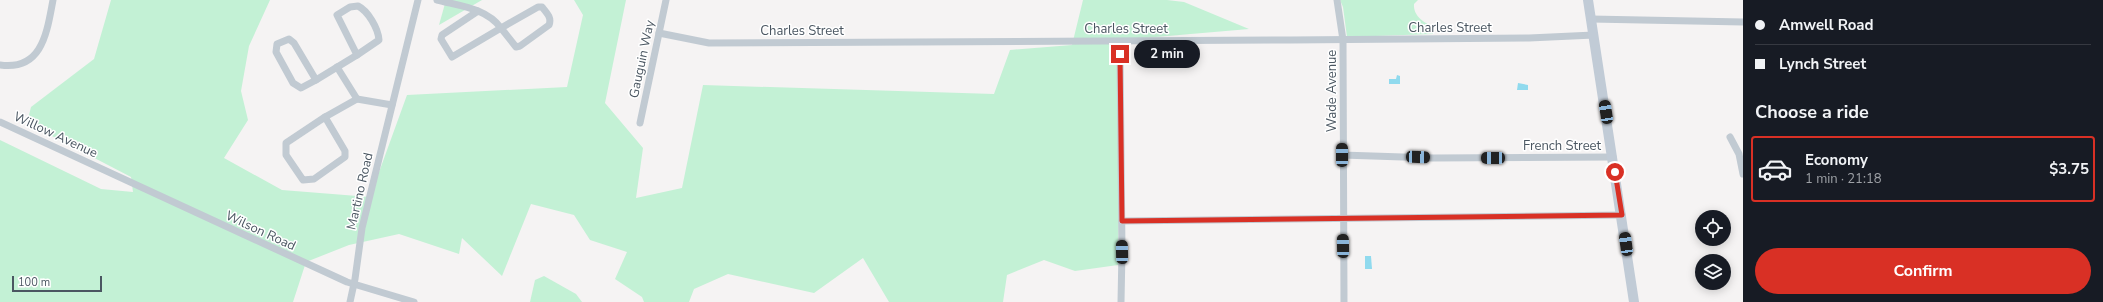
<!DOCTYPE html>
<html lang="en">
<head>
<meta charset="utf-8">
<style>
  body { margin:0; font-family:"Nunito Sans",sans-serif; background:#20242c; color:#f1f3f6; height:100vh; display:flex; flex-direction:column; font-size:15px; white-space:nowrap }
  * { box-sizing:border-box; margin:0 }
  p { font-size:13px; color:#9ea1a6 }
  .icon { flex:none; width:22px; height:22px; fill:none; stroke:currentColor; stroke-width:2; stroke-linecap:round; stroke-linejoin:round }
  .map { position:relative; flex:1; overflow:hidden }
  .side { display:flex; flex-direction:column; background:#171b24; width:360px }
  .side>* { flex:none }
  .guide { display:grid; align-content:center; height:88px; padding:0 12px; background:#171b24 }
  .tools { position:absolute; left:1695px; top:210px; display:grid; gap:8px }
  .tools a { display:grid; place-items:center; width:36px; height:36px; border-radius:50%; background:#171b24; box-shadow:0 2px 10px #0003; font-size:20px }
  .scale { position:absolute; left:12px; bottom:10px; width:90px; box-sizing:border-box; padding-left:4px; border:2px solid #4a5661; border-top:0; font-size:11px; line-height:14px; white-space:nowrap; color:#4a5661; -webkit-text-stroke:3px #fff; paint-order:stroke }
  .end { position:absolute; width:18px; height:18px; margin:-9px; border:5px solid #d93025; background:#fff; box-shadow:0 0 0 2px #fff }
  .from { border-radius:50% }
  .bubble { position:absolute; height:28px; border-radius:14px; background:#171b24; box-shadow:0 2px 10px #0003; font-size:13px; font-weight:700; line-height:28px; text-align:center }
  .car { position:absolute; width:12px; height:24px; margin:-12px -6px; border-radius:5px; box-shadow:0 0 3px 1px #0007; background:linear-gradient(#222 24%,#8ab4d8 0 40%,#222 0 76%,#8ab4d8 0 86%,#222 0) }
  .guide b { display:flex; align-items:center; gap:14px; height:38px; font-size:15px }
  .guide b+b { border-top:1px solid #363941 }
  .guide i { width:10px; height:10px; background:#f1f3f6 }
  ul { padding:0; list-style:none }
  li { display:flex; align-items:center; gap:12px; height:66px; margin:0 8px 6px; padding:0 4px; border:2px solid transparent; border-radius:4px }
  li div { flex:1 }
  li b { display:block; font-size:15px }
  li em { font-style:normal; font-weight:700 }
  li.on { border-color:#d93025 }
  li>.icon { width:36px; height:36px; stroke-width:1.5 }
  h2 { padding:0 12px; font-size:18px; line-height:48px }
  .cta { display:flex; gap:8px; margin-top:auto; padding:8px 12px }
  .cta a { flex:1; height:46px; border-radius:24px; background:#d93025; color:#fff; font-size:16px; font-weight:700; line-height:46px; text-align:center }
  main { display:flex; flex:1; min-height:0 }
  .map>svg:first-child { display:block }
  .green { fill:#c3f1d5 }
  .water { fill:#90daee }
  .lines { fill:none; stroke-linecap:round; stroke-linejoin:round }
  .street { stroke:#c1cad2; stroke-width:7 }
  .secondary { stroke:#c1cbd6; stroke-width:10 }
  .route { stroke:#d93025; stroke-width:5 }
  .labels { text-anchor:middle; stroke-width:3; stroke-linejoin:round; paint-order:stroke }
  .street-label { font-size:13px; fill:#4a5661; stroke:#fff }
</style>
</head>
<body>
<main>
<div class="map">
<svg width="1743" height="302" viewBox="0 0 1743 302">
  <rect width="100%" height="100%" fill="#f5f3f3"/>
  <g class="green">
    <polygon points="111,0 270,0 249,46 241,91 248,120 224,158 282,190 370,197 407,95 567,87 583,15 574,0 626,0 605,103 643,148 636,198 682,188 703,85 994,94 1010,50 1072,45 1083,0 1167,0 1184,2 1249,29 1121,40 1118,265 1075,271 1044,260 1007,275 1003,302 889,302 863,258 814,293 728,274 694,289 689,302 644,302 642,297 615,279 627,252 590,240 574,215 531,204 502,276 462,238 459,254 399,234 349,245 306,262 293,302 0,302 0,140 101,189 133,192 131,177 27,123 31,107 94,59"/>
    <polygon points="446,0 482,0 439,25"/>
    <path d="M1340,0H1418L1414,4C1413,15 1423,23 1433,26V34L1347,37L1343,7Z"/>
    <polygon points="544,276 576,294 582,302 530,302 535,280"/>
  </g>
  <g class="water">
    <polygon points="1397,75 1400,76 1400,84 1389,84 1389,79 1396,79"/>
    <polygon points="1518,83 1528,85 1528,90 1517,90"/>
    <polygon points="1365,256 1371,256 1372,269 1365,269"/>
  </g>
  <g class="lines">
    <g class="street">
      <path d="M437,0C460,6 486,8 501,28L452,57L441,39L442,35L478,11"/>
      <polyline points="1337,0 1343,40 1344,302"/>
      <path d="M358,6C368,11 378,28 379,40L357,55L337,15L350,7Z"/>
      <path d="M538,7H542C547,13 552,18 549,25L520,46L516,47L501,28Z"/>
      <polyline points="1591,19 1743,22"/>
      <polyline points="659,33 709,43 1291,40 1529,38 1594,35"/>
      <polygon points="289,39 294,43 316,80 301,88 293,83 276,52 277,44"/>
      <polyline points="1120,54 1122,251 1121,302"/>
      <path d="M0,65C43,71 47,31 53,0"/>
      <polyline points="337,67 357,99 392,105"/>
      <polyline points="316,80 357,55"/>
      <polygon points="325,117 345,151 345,157 314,179 303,180 286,155 286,143"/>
      <polyline points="325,117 357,99"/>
      <polyline points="0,122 347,282 414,302"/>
      <polyline points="640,123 666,0"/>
      <polyline points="1730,137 1739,154 1743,174"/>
      <polyline points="1342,155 1433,158 1613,157"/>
      <polyline points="1122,221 1622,215"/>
      <polyline points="350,302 355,279 362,228 418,0"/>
    </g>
    <polyline class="secondary" points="1588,0 1634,302"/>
  </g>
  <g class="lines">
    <polyline class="route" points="1120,54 1122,221 1622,215 1615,172"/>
  </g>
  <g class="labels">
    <g class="street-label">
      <text x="1450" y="32">Charles Street</text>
      <text x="1126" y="33">Charles Street</text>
      <text x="802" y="35">Charles Street</text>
      <text transform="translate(641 59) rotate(-78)" y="5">Gauguin Way</text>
      <text transform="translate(1331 91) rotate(-90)" y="5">Wade Avenue</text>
      <text transform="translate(56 134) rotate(25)" y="5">Willow Avenue</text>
      <text x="1562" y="150">French Street</text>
      <text transform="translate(359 191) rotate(-77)" y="5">Martino Road</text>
      <text transform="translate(261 230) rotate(25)" y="5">Wilson Road</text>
    </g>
  </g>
</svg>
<div class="tools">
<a><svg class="icon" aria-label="locate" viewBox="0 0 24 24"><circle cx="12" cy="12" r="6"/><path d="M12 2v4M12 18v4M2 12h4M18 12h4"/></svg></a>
<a><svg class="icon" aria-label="layers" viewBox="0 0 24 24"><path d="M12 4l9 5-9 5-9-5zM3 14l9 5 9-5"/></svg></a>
</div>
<div class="scale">100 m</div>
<i class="end from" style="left:1615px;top:172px"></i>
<i class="end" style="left:1120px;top:54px"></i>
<div class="bubble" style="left:1134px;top:40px;width:66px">2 min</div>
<i class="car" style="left:1606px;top:112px;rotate:351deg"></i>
<i class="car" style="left:1342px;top:155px;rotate:0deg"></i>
<i class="car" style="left:1418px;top:157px;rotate:92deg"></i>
<i class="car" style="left:1493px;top:158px;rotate:270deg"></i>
<i class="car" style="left:1626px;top:244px;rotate:352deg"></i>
<i class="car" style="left:1343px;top:246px;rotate:359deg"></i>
<i class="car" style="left:1122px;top:252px;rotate:359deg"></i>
</div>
<section class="side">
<div class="guide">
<b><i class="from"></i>Amwell Road</b>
<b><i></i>Lynch Street</b>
</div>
<h2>Choose a ride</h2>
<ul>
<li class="on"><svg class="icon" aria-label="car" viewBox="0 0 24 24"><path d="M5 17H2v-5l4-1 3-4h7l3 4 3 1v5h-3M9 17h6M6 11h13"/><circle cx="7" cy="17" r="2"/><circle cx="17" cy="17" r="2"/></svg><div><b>Economy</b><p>1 min · 21:18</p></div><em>$3.75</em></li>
</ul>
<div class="cta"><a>Confirm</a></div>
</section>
</main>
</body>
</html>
